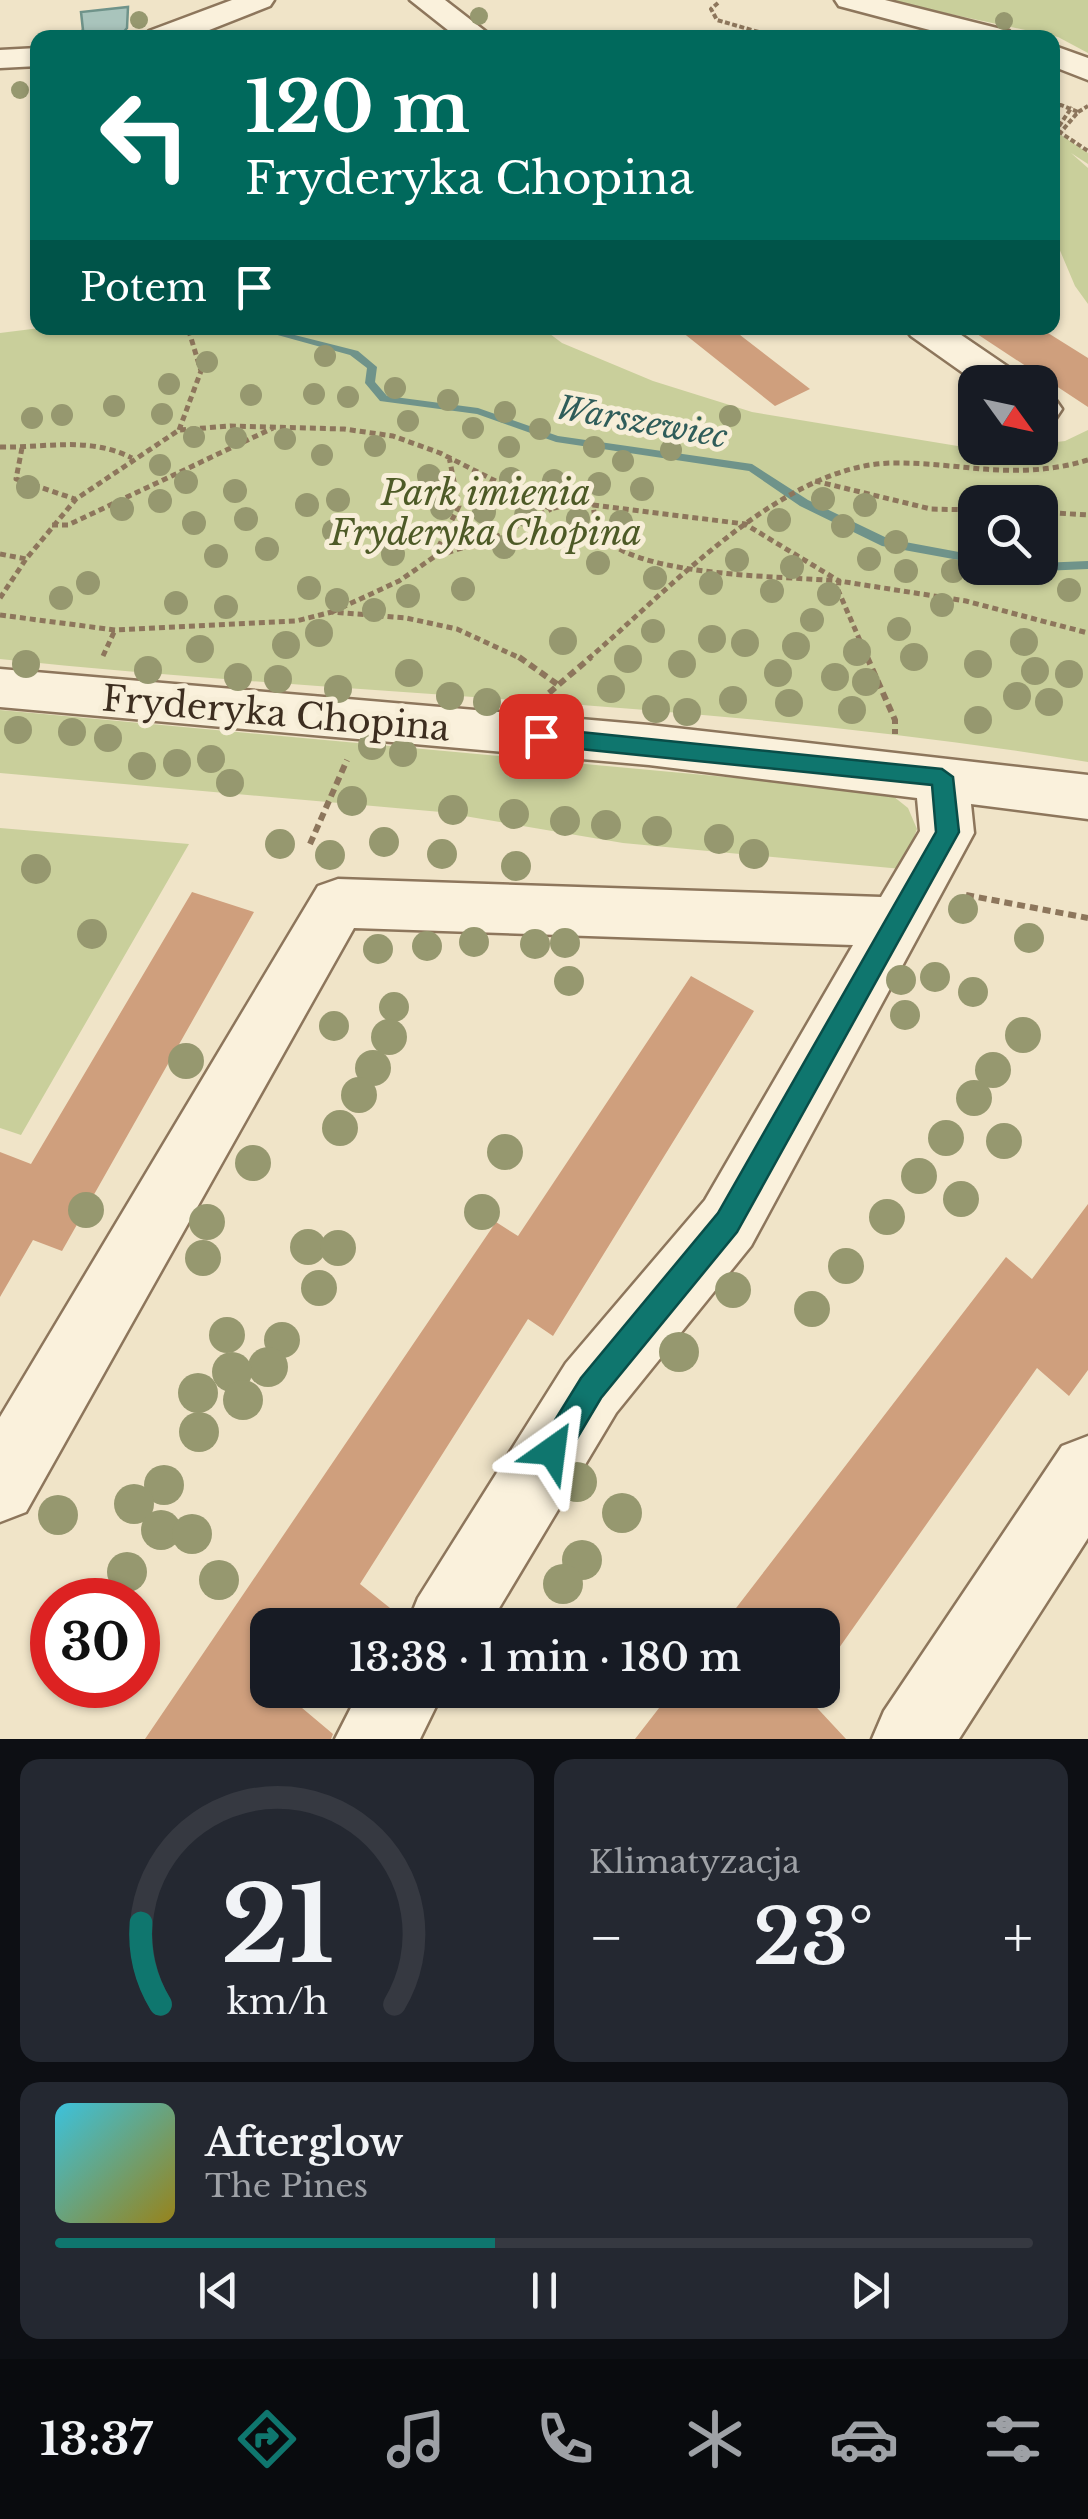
<!DOCTYPE html>
<html lang="pl">
<meta charset="utf-8">
<style>
:root{--surface:#171b24;--page:#242831;--text:#f1f3f6;--muted:#9ea1a6;--line:#363941;--accent:#0f766e}
body{margin:0;font-family:"Libre Baskerville",serif;background:var(--page);color:var(--text);height:100vh;display:flex;flex-direction:column;font-size:38px;white-space:nowrap}
*{box-sizing:border-box;margin:0}
p{font-size:32px;color:var(--muted)}
.icon{flex:none;width:55px;height:55px;fill:none;stroke:currentColor;stroke-width:2;stroke-linecap:round;stroke-linejoin:round}
.map{position:relative;height:1739px;overflow:hidden}
.details{display:flex;flex-direction:column;gap:20px;padding:20px;background:#0d0f14;flex:1}
.details>*{flex:none}
.top-card{position:absolute;left:30px;top:30px;width:1030px;height:305px;border-radius:20px;box-shadow:0 2px 8px #0004;background:#00695c;color:#fff;overflow:hidden}
.needle{width:65px;rotate:123deg}
.fabs{position:absolute;left:958px;top:365px;display:grid;gap:20px}
.fabs a{display:grid;place-items:center;width:100px;height:100px;border-radius:20px;background:var(--surface);box-shadow:0 2px 8px #0004;font-size:50px}
.speed{position:absolute;left:30px;top:1578px;display:flex;gap:20px;font-size:50px;font-weight:700;text-align:center}
.speed>*{display:grid;place-content:center;width:130px;height:130px;border-radius:50%;background:var(--surface);box-shadow:0 2px 8px #0004;line-height:1}
.speed .limit{border:15px solid #d22;background:#fff;color:#111}
.pin{position:absolute;display:grid;place-items:center;width:85px;height:85px;color:#fff;margin:-42px;border-radius:20px;box-shadow:0 5px 15px #0006}
.me{position:absolute;width:110px;margin:-55px;rotate:31deg;stroke-linejoin:round;filter:drop-shadow(0 0 8px #0008)}
.turn{display:flex;align-items:center;gap:35px;height:210px;padding:0 50px;font-size:45px}
.turn .icon{width:130px;height:130px;stroke-width:2.5}
.turn b{display:block;font-size:70px;line-height:85px}
.then{display:flex;align-items:center;height:95px;padding:0 50px;background:#0003;gap:20px;font-size:38px}
.big{font-size:75px;font-weight:600;line-height:1.1}
.details .tile{flex:1;display:flex;flex-direction:column;justify-content:center;gap:15px;min-width:0;padding:0 35px;border-radius:20px;background:var(--page)}
.details .dial{align-items:center;gap:0}
.dial svg{height:260px;overflow:visible;fill:none;stroke:var(--line);stroke-width:7;stroke-linecap:round;text-anchor:middle}
.dial text{fill:var(--text);stroke:none}
.song{display:flex;align-items:center;gap:30px}
.cover{width:120px;height:120px;border-radius:15px;background:linear-gradient(135deg,hsl(190 70% 55%),hsl(50 70% 35%))}
.played{height:10px;border-radius:5px;background:linear-gradient(90deg,var(--accent) 45%,var(--line) 45%)}
.keys{display:flex;justify-content:space-around;direction:ltr}
.heat{display:flex;justify-content:space-between;align-items:center;font-size:55px;direction:ltr}
.details .tiles{flex:1;display:grid;gap:20px;grid-template-columns:1fr 1fr}
.tile:last-child{grid-column:span 2}
.trip{position:absolute;left:250px;top:1608px;width:590px;height:100px;border-radius:20px;background:var(--surface);box-shadow:0 2px 8px #0004;font-weight:600;line-height:100px;text-align:center}
.dock{display:flex;height:160px;justify-content:space-around;align-items:center;background:#090b0e;color:var(--muted)}
.dock .icon{width:70px;height:70px}
.dock .selected{color:var(--accent)}
.dock b{font-size:45px;color:var(--text)}
.map>svg:first-child{display:block}
.green{fill:#c9cf9b;fill-rule:evenodd}
.water{fill:#a9c4bc;stroke:#6f938a;stroke-width:2.5}
.lines{fill:none;stroke-linecap:round;stroke-linejoin:round}
.stream{fill:#6f938a;fill-rule:evenodd}
.building{fill:#cf9f7d}
.minor-casing{stroke:#8d765c;stroke-width:5}
.path-far2{stroke:#8d765c;stroke-width:4;stroke-dasharray:5 2.5;stroke-linecap:butt}
.path-far1{stroke:#8d765c;stroke-width:5;stroke-dasharray:6 4;stroke-linecap:butt}
.path{stroke:#8d765c;stroke-width:6;stroke-dasharray:8 5;stroke-linecap:butt}
.minor{fill:#faf1dc;fill-rule:evenodd}
.tree{fill:#96986f}
.route{fill:#0f766e;stroke:#0a4d48;stroke-width:2.5}
.labels{text-anchor:middle;dominant-baseline:central;stroke-width:10;stroke-linejoin:round;paint-order:stroke}
.far-water-label{font-size:32px;font-style:italic;fill:#2f5d5a;stroke:#f7eed8}
.park-label{font-size:35px;font-style:italic;fill:#4d5a26;stroke:#f7eed8}
.street-label{font-size:35px;fill:#3d2e20;stroke:#f7eed8}
</style>
<div class="map">
<svg width="1088" height="1739" viewBox="0 0 1088 1739">
<rect width="100%" height="100%" fill="#f0e4c8"/>
<!-- green -->
<path class="green" d="M884 0H1088V53L1058 37Z
M1052 129 1088 153V164L1071 153 1088 168V304L1075 286 1053 234 1057 226 1052 224Z
M40 328H542L562 343 653 381 752 412 988 451 1040 448V444L1065 441 1088 430V762C728 702 362 697 0 659V333ZM975 502H1040V568H975Z
M0 710 888 792 908 808 917 829 902 869 623 843 441 812 0 773Z
M0 828 189 844 21 1135 0 1128Z"/>
<!-- water -->
<path class="water" d="M128 7 127 28 119 37H73L83 30 81 12Z"/>
<g class="lines">
<!-- stream -->
<path class="stream" d="M252 328H267L358 351 377 367 375 382 387 396 478 408 558 436 752 464 808 500 889 539 975 555V563L882 546 800 506 749 471 556 442 477 414 380 401 365 383 367 368 350 355Z
M1088 561V569L1020 572 1014 568H1040V563Z"/>
</g>
<!-- building -->
<path class="building" d="M677 328H731L810 389 775 406Z
M968 328H1040L1088 358V407Z
M192 892 254 912 62 1251 33 1240 0 1297V1152L31 1164Z
M691 976 754 1011 553 1336 528 1319 360 1584 405 1620 404 1625H268V1690H294L289 1697 333 1734 331 1739H145L496 1222 518 1236Z
M1088 1204V1370L1069 1396 1037 1368 822 1672V1625H723L1006 1257 1032 1279Z
M673 1690H810L806 1696 846 1739H635Z"/>
<g class="lines">
<!-- minor casing -->
<g class="minor-casing">
<path id="minor" d="M232 0H274L270 6 189 38H145L149 31Z
M410 0H445L494 38H458Z
M835 0H885L1009 31 1013 38H960L839 6Z
M1052 45 1088 58V80L1052 66Z
M38 48V66L0 68V50Z
M905 328H951L1017 373 1023 382H976L911 336Z
M1040 395 1055 399 1062 409 1056 418 1040 422Z
M0 669 649 725 1088 775V819L971 804 974 833 751 1246 616 1413 489 1625H407L418 1598 566 1363 705 1200 853 945 354 928 26 1512 0 1522V1417L318 886 338 879 881 897 920 831 917 798 649 765 0 707Z
M1088 1436V1538L959 1739H872L884 1711 1062 1446Z
M360 1690H444L420 1739H335Z"/>
</g>
<!-- path-far2 -->
<path class="path-far2" d="M718 3 711 9 717 20 762 33
M1052 108 1061 105 1078 112 1061 132
M1078 112 1088 106
M1059 126 1072 107
M1052 127 1088 151"/>
<!-- path-far1 -->
<path class="path-far1" d="M179 430 201 371 188 328
M0 447C47 448 88 436 132 458
M22 448 16 479 75 499
M815 481 931 509 975 510
M593 505 745 524 839 581C782 576 648 577 606 540 595 532 595 517 593 505Z
M1040 512 1088 515
M52 525H68L273 428
M0 554 26 559
M434 556 459 506 449 457
M0 598 26 559 76 499 179 430 230 426 344 429 393 436 440 453 551 509 568 504 593 505
M332 612 399 581 434 557 496 537 551 509
M0 615 115 630 296 621 332 612 406 618 457 629 522 659
M103 656 115 630
M588 659C669 590 781 466 891 463 963 462 1014 482 1088 460
M868 659 838 590 839 581 966 601 1088 633"/>
<!-- path -->
<path class="path" d="M519 657 557 684
M867 657 895 720V734
M549 693 591 657
M310 844 347 760
M966 895 1088 918"/>
<!-- minor -->
<use href="#minor" class="minor"/>
</g>
<!-- trees -->
<g class="tree">
<circle cx="479" cy="16" r="9"/>
<circle cx="139" cy="20" r="9"/>
<circle cx="1004" cy="21" r="9"/>
<circle cx="20" cy="90" r="9"/>
<circle cx="325" cy="356" r="11"/>
<circle cx="207" cy="362" r="11"/>
<circle cx="169" cy="384" r="11"/>
<circle cx="395" cy="388" r="11"/>
<circle cx="314" cy="394" r="11"/>
<circle cx="251" cy="395" r="11"/>
<circle cx="348" cy="397" r="11"/>
<circle cx="448" cy="400" r="11"/>
<circle cx="114" cy="406" r="11"/>
<circle cx="505" cy="412" r="11"/>
<circle cx="162" cy="414" r="11"/>
<circle cx="62" cy="415" r="11"/>
<circle cx="730" cy="416" r="11"/>
<circle cx="32" cy="418" r="11"/>
<circle cx="408" cy="421" r="11"/>
<circle cx="473" cy="428" r="11"/>
<circle cx="540" cy="429" r="11"/>
<circle cx="194" cy="437" r="11"/>
<circle cx="236" cy="438" r="11"/>
<circle cx="285" cy="439" r="11"/>
<circle cx="375" cy="446" r="11"/>
<circle cx="509" cy="447" r="11"/>
<circle cx="594" cy="447" r="11"/>
<circle cx="671" cy="450" r="11"/>
<circle cx="322" cy="455" r="11"/>
<circle cx="623" cy="461" r="11"/>
<circle cx="160" cy="465" r="11"/>
<circle cx="429" cy="476" r="12"/>
<circle cx="511" cy="479" r="12"/>
<circle cx="554" cy="481" r="12"/>
<circle cx="186" cy="482" r="12"/>
<circle cx="599" cy="484" r="12"/>
<circle cx="28" cy="487" r="12"/>
<circle cx="642" cy="489" r="12"/>
<circle cx="235" cy="491" r="12"/>
<circle cx="823" cy="499" r="12"/>
<circle cx="338" cy="500" r="12"/>
<circle cx="160" cy="501" r="12"/>
<circle cx="307" cy="505" r="12"/>
<circle cx="865" cy="505" r="12"/>
<circle cx="442" cy="508" r="12"/>
<circle cx="122" cy="509" r="12"/>
<circle cx="484" cy="512" r="12"/>
<circle cx="526" cy="515" r="12"/>
<circle cx="246" cy="519" r="12"/>
<circle cx="578" cy="519" r="12"/>
<circle cx="779" cy="520" r="12"/>
<circle cx="621" cy="522" r="12"/>
<circle cx="194" cy="523" r="12"/>
<circle cx="843" cy="526" r="12"/>
<circle cx="334" cy="531" r="12"/>
<circle cx="461" cy="534" r="12"/>
<circle cx="896" cy="542" r="12"/>
<circle cx="504" cy="547" r="12"/>
<circle cx="267" cy="549" r="12"/>
<circle cx="393" cy="554" r="12"/>
<circle cx="216" cy="556" r="12"/>
<circle cx="869" cy="559" r="12"/>
<circle cx="737" cy="560" r="12"/>
<circle cx="598" cy="563" r="12"/>
<circle cx="792" cy="567" r="12"/>
<circle cx="906" cy="571" r="12"/>
<circle cx="953" cy="571" r="12"/>
<circle cx="655" cy="578" r="12"/>
<circle cx="88" cy="583" r="12"/>
<circle cx="711" cy="583" r="12"/>
<circle cx="309" cy="588" r="12"/>
<circle cx="463" cy="589" r="12"/>
<circle cx="1069" cy="590" r="12"/>
<circle cx="772" cy="591" r="12"/>
<circle cx="829" cy="594" r="12"/>
<circle cx="408" cy="596" r="12"/>
<circle cx="61" cy="598" r="12"/>
<circle cx="337" cy="600" r="12"/>
<circle cx="176" cy="603" r="12"/>
<circle cx="942" cy="605" r="12"/>
<circle cx="226" cy="607" r="12"/>
<circle cx="374" cy="610" r="12"/>
<circle cx="812" cy="620" r="12"/>
<circle cx="899" cy="629" r="12"/>
<circle cx="653" cy="631" r="12"/>
<circle cx="319" cy="633" r="14"/>
<circle cx="712" cy="639" r="14"/>
<circle cx="563" cy="641" r="14"/>
<circle cx="1024" cy="642" r="14"/>
<circle cx="745" cy="643" r="14"/>
<circle cx="286" cy="645" r="14"/>
<circle cx="796" cy="646" r="14"/>
<circle cx="200" cy="649" r="14"/>
<circle cx="857" cy="652" r="14"/>
<circle cx="914" cy="657" r="14"/>
<circle cx="628" cy="659" r="14"/>
<circle cx="26" cy="664" r="14"/>
<circle cx="682" cy="664" r="14"/>
<circle cx="978" cy="664" r="14"/>
<circle cx="148" cy="670" r="14"/>
<circle cx="1035" cy="671" r="14"/>
<circle cx="409" cy="673" r="14"/>
<circle cx="778" cy="673" r="14"/>
<circle cx="1069" cy="674" r="14"/>
<circle cx="238" cy="677" r="14"/>
<circle cx="835" cy="677" r="14"/>
<circle cx="278" cy="679" r="14"/>
<circle cx="866" cy="682" r="14"/>
<circle cx="338" cy="689" r="14"/>
<circle cx="611" cy="689" r="14"/>
<circle cx="450" cy="696" r="14"/>
<circle cx="1017" cy="696" r="14"/>
<circle cx="733" cy="700" r="14"/>
<circle cx="487" cy="702" r="14"/>
<circle cx="1049" cy="702" r="14"/>
<circle cx="789" cy="703" r="14"/>
<circle cx="563" cy="708" r="14"/>
<circle cx="656" cy="709" r="14"/>
<circle cx="852" cy="710" r="14"/>
<circle cx="687" cy="712" r="14"/>
<circle cx="978" cy="720" r="14"/>
<circle cx="18" cy="730" r="14"/>
<circle cx="72" cy="732" r="14"/>
<circle cx="108" cy="738" r="14"/>
<circle cx="372" cy="746" r="14"/>
<circle cx="403" cy="753" r="14"/>
<circle cx="211" cy="759" r="14"/>
<circle cx="177" cy="763" r="14"/>
<circle cx="142" cy="766" r="14"/>
<circle cx="230" cy="783" r="14"/>
<circle cx="352" cy="801" r="15"/>
<circle cx="453" cy="810" r="15"/>
<circle cx="514" cy="814" r="15"/>
<circle cx="565" cy="821" r="15"/>
<circle cx="606" cy="825" r="15"/>
<circle cx="657" cy="831" r="15"/>
<circle cx="719" cy="839" r="15"/>
<circle cx="384" cy="842" r="15"/>
<circle cx="280" cy="844" r="15"/>
<circle cx="442" cy="854" r="15"/>
<circle cx="754" cy="854" r="15"/>
<circle cx="330" cy="855" r="15"/>
<circle cx="516" cy="866" r="15"/>
<circle cx="36" cy="869" r="15"/>
<circle cx="963" cy="909" r="15"/>
<circle cx="92" cy="934" r="15"/>
<circle cx="1029" cy="938" r="15"/>
<circle cx="474" cy="942" r="15"/>
<circle cx="565" cy="943" r="15"/>
<circle cx="535" cy="944" r="15"/>
<circle cx="427" cy="946" r="15"/>
<circle cx="378" cy="949" r="15"/>
<circle cx="935" cy="977" r="15"/>
<circle cx="901" cy="980" r="15"/>
<circle cx="569" cy="981" r="15"/>
<circle cx="973" cy="992" r="15"/>
<circle cx="394" cy="1007" r="15"/>
<circle cx="905" cy="1015" r="15"/>
<circle cx="334" cy="1026" r="15"/>
<circle cx="1023" cy="1035" r="18"/>
<circle cx="389" cy="1037" r="18"/>
<circle cx="186" cy="1061" r="18"/>
<circle cx="373" cy="1068" r="18"/>
<circle cx="993" cy="1070" r="18"/>
<circle cx="359" cy="1095" r="18"/>
<circle cx="974" cy="1098" r="18"/>
<circle cx="340" cy="1128" r="18"/>
<circle cx="946" cy="1138" r="18"/>
<circle cx="1004" cy="1141" r="18"/>
<circle cx="505" cy="1152" r="18"/>
<circle cx="253" cy="1163" r="18"/>
<circle cx="919" cy="1176" r="18"/>
<circle cx="961" cy="1199" r="18"/>
<circle cx="86" cy="1210" r="18"/>
<circle cx="482" cy="1212" r="18"/>
<circle cx="887" cy="1217" r="18"/>
<circle cx="207" cy="1222" r="18"/>
<circle cx="308" cy="1247" r="18"/>
<circle cx="338" cy="1248" r="18"/>
<circle cx="203" cy="1258" r="18"/>
<circle cx="846" cy="1266" r="18"/>
<circle cx="319" cy="1288" r="18"/>
<circle cx="733" cy="1290" r="18"/>
<circle cx="812" cy="1309" r="18"/>
<circle cx="227" cy="1335" r="18"/>
<circle cx="282" cy="1340" r="18"/>
<circle cx="679" cy="1352" r="20"/>
<circle cx="268" cy="1367" r="20"/>
<circle cx="232" cy="1372" r="20"/>
<circle cx="198" cy="1393" r="20"/>
<circle cx="243" cy="1400" r="20"/>
<circle cx="199" cy="1432" r="20"/>
<circle cx="577" cy="1482" r="20"/>
<circle cx="164" cy="1485" r="20"/>
<circle cx="134" cy="1504" r="20"/>
<circle cx="622" cy="1513" r="20"/>
<circle cx="58" cy="1515" r="20"/>
<circle cx="161" cy="1530" r="20"/>
<circle cx="192" cy="1534" r="20"/>
<circle cx="582" cy="1560" r="20"/>
<circle cx="127" cy="1572" r="20"/>
<circle cx="219" cy="1580" r="20"/>
<circle cx="563" cy="1584" r="20"/>
</g>
<!-- route -->
<path class="route" d="M541 728 942 769 953 777 959 832 737 1232 601 1398 563 1462 552 1466 542 1462 537 1451 542 1441 581 1378 718 1213 936 832 932 785 541 745 530 736Z"/>
<g class="labels">
<!-- far-water labels -->
<g class="far-water-label">
<text transform="translate(642 422) rotate(10)">Warszewiec</text>
</g>
<!-- park labels -->
<g class="park-label">
<text x="486" y="492">Park imienia<tspan x="486" dy="40">Fryderyka Chopina</tspan></text>
</g>
<!-- street labels -->
<g class="street-label">
<text transform="translate(276 713) rotate(5)">Fryderyka Chopina</text>
</g>
</g>
</svg>
<div class="fabs">
<a><svg class="needle" viewBox="-14 -14 28 28"><path d="M0-13l5 13h-10z" fill="#e53935"/><path d="M0 13l5-13h-10z" fill="#9ea1a6"/></svg></a>
<a><svg class="icon" aria-label="search" viewBox="0 0 24 24"><circle cx="10" cy="10" r="6"/><path d="M15 15l6 6"/></svg></a>
</div>
<div class="speed"><div class="limit">30</div></div>
<div class="pin" style="left:541px;top:736px;background:#d93025"><svg class="icon" aria-label="arrive" viewBox="0 0 24 24"><path d="M6 21V4h12l-3 4 3 4H6"/></svg></div>
<svg class="me" style="left:552px;top:1451px" viewBox="-20 -20 40 40"><path d="M0-17L14 15 0 8-14 15z" fill="#0f766e" stroke="#fff" stroke-width="4"/></svg>
<div class="trip">13:38 · 1 min · 180 m</div>
<div class="top-card">
<div class="turn"><svg class="icon" aria-label="left" viewBox="0 0 24 24"><path d="M17 20v-9H6M10 6l-5 5 5 5"/></svg><div><b>120 m</b>Fryderyka Chopina</div></div>
<div class="then">Potem<svg class="icon" aria-label="arrive" viewBox="0 0 24 24"><path d="M6 21V4h12l-3 4 3 4H6"/></svg></div>
</div>
</div>
<section class="details">
<div class="tiles">
<div class="tile dial"><svg viewBox="0 0 100 80">
<path d="M14 69A42 42 0 1 1 86 69"/>
<path d="M14 69A42 42 0 0 1 8 44" stroke="#0f766e"/>
<text x="50" y="56" font-size="32" font-weight="700">21</text>
<text x="50" y="72" font-size="11">km/h</text>
</svg></div>
<div class="tile"><p>Klimatyzacja</p>
<div class="heat"><a>−</a><b class="big">23°</b><a>+</a></div>
</div>
<div class="tile">
<div class="song"><i class="cover"></i><div><b>Afterglow</b><p>The Pines</p></div></div>
<div class="played"></div>
<div class="keys"><svg class="icon" aria-label="previous" viewBox="0 0 24 24"><path d="M18 5L8 12l10 7zM5 5v14"/></svg><svg class="icon" aria-label="pause" viewBox="0 0 24 24"><path d="M8 5v14M16 5v14"/></svg><svg class="icon" aria-label="next" viewBox="0 0 24 24"><path d="M6 5l10 7-10 7zM19 5v14"/></svg></div>
</div>
</div>
</section>
<nav class="dock">
<b>13:37</b>
<svg class="icon selected" aria-label="directions" viewBox="0 0 24 24"><path d="M12 3l9 9-9 9-9-9zM9 14v-3h6M13 9l2 2-2 2"/></svg>
<svg class="icon" aria-label="music" viewBox="0 0 24 24"><path d="M9 18V5l10-2v13"/><circle cx="6" cy="18" r="3"/><circle cx="16" cy="16" r="3"/></svg>
<svg class="icon" aria-label="phone" viewBox="0 0 24 24"><path d="M5 4h4l2 5-3 2q2 4 5 5l2-3 5 2v4C11 20 4 13 5 4z"/></svg>
<svg class="icon" aria-label="climate" viewBox="0 0 24 24"><path d="M12 3v18M4 7l16 10M4 17L20 7"/></svg>
<svg class="icon" aria-label="car" viewBox="0 0 24 24"><path d="M5 17H2v-5l4-1 3-4h7l3 4 3 1v5h-3M9 17h6M6 11h13"/><circle cx="7" cy="17" r="2"/><circle cx="17" cy="17" r="2"/></svg>
<svg class="icon" aria-label="filters" viewBox="0 0 24 24"><path d="M4 7h16M4 17h16"/><circle cx="9" cy="7" r="2"/><circle cx="15" cy="17" r="2"/></svg>
</nav>
